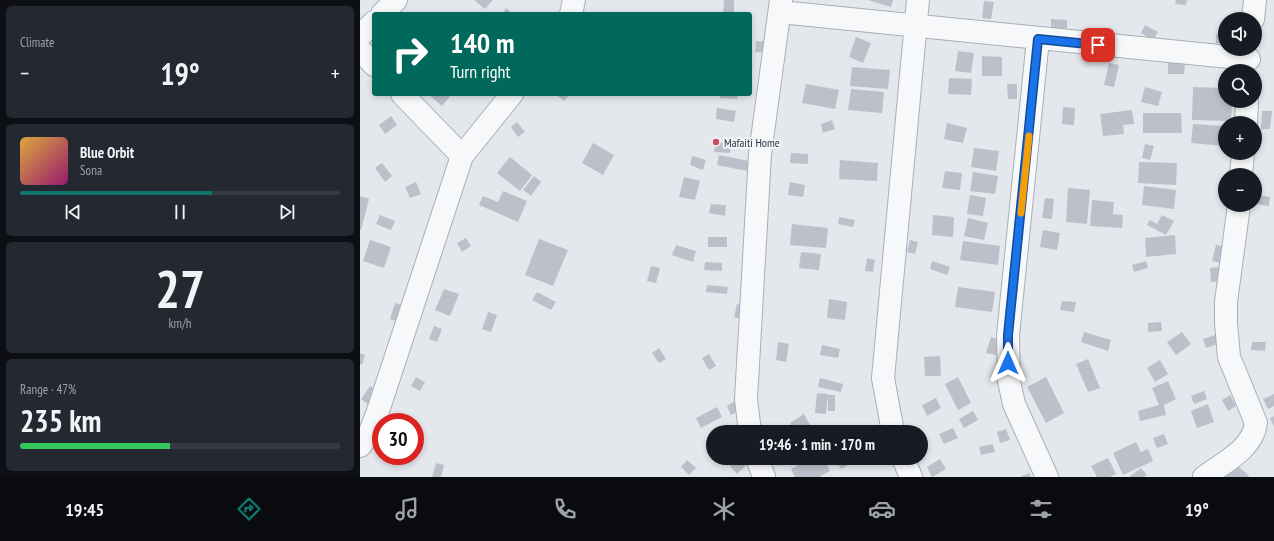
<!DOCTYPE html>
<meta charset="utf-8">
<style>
:root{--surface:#171b24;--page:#242831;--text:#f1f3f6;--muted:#9ea1a6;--line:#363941;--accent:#0f766e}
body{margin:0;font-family:"PT Sans Narrow",sans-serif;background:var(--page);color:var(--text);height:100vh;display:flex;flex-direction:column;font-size:15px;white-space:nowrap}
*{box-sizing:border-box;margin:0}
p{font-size:13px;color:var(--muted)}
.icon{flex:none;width:22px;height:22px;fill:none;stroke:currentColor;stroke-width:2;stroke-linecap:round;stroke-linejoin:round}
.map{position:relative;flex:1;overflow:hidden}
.drawer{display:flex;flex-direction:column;gap:6px;padding:6px;background:#0d0f14;width:360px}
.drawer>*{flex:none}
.top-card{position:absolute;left:12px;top:12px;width:380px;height:84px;border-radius:4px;box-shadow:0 2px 6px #0003;background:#00695c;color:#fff;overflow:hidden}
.controls{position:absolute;left:858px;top:12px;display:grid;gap:8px}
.controls a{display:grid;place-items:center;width:44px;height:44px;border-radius:50%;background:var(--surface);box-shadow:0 2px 6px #0003;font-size:20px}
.speed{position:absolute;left:12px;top:413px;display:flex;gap:8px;font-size:20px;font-weight:700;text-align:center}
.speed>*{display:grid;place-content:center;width:52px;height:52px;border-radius:50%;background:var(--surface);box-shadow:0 2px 6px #0003;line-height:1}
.speed .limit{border:6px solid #d22;background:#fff;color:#111}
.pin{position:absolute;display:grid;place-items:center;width:34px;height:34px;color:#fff;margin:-17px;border-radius:8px;box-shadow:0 2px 6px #0006}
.me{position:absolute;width:44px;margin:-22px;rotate:0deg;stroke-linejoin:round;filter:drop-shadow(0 0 3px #0008)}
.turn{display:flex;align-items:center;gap:14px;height:84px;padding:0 12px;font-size:18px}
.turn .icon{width:52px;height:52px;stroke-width:2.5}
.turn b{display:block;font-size:28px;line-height:34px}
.big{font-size:30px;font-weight:800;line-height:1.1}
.drawer .tile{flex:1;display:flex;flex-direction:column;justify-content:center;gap:6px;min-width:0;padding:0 14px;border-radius:6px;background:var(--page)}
.drawer .dial{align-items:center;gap:0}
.dial b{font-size:52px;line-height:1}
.song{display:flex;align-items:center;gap:12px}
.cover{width:48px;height:48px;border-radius:6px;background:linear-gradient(135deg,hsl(40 70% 55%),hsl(320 70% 35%))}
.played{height:4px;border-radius:2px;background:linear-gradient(90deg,var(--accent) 60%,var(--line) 60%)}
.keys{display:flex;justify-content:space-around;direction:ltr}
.heat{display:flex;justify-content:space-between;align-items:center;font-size:22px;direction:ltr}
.charge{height:6px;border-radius:3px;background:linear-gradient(90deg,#34c759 47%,var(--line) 0)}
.trip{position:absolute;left:346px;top:425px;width:222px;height:40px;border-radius:20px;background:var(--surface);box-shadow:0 2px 6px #0003;font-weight:800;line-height:40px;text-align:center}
.tabs{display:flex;height:64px;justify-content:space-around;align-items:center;background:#090b0e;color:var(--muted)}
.tabs .icon{width:28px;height:28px}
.tabs .on{color:var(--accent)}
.tabs b{font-size:18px;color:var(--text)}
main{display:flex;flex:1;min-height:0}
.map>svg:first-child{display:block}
.building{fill:#bbc0ca}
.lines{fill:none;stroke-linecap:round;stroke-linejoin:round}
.minor-casing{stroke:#a9aeb7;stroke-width:24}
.minor{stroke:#f7f8fa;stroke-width:22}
.route-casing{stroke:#114b97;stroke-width:10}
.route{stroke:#1a73e8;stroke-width:7}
.slow{stroke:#f59e0b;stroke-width:7}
.poi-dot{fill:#d1495b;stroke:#f4f6f9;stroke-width:1.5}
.labels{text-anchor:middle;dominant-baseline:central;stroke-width:4;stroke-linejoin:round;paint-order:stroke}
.poi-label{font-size:12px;fill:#2b3445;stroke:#f4f6f9;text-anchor:start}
</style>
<main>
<section class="drawer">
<div class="tile"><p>Climate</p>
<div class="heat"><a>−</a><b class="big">19°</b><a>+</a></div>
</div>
<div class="tile">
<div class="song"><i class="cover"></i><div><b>Blue Orbit</b><p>Sona</p></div></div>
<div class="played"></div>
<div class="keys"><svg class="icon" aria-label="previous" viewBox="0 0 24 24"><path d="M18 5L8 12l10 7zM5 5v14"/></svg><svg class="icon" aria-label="pause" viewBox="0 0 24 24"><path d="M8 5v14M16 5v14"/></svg><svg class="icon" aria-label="next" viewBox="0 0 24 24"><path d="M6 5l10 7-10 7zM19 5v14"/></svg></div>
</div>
<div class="tile dial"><b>27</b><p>km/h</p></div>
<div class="tile"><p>Range · 47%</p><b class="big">235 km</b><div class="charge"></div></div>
</section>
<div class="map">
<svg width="914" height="477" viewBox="0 0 914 477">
<rect width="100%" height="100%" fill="#e4e7ec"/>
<!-- building -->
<path class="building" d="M114 0H133L125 9Z
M364 0H374V14H363Z
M508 0H533L531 7Z
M816 0H827L826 5 815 4Z
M624 1 634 2 631 19 622 18Z
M146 8 153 14H142Z
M691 19 707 20V28H691Z
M785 25 798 32 793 40 781 33Z
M856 34H865V43H856Z
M496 37 511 43 503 63 489 57Z
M396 41 410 42 409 53 395 52Z
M598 51 614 53 611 73 595 71Z
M622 56 642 57V76H622Z
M749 63 759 65 754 87 744 85Z
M808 63H825L824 74H808Z
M492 67 530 70 528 89 490 86Z
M589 78 612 79 611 95 588 94Z
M446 84 479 90 475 109 442 103Z
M647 84H657V99H648Z
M785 87 802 92 798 106 781 102Z
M833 87 865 88V101L872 103 871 121 832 120Z
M491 89 524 92 522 113 488 110Z
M68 94H92L82 106Z
M195 94H208L209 95 204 101Z
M360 94H378L377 99 360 98Z
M703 107 715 108 714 125 702 124Z
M357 108 376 111 374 122 356 119Z
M772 110 774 124 763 125 764 134 743 136 740 114Z
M902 111H912L910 129H901Z
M783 113H821L822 133H783Z
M31 116 37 125 25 134 19 125Z
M472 120 475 129 463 133 461 124Z
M157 122 165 132 158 137 151 127Z
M587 123 607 128 603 143 584 139Z
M833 124 865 126V146L831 143Z
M356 142 371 143 370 153 354 152Z
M233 143 254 155 243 175 222 163Z
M785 144 794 146 790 160 782 158Z
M614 148 639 151 636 171 611 167Z
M431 153 448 154V164L430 163Z
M359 155 389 161 387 171 357 165Z
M332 156 346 160 343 170 330 165Z
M150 157 172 175 160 191 137 173Z
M480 160 518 163 517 181 479 179Z
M779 162 817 163 816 185 778 183Z
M22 163 32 176 25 182 15 168Z
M585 171 602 173 600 190 582 188Z
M613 172 638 176 635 194 610 191Z
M174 176 181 182 171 196 163 190Z
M324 177 340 181 335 200 319 197Z
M56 182 61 194 50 198 45 187Z
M430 182 445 185 443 197 428 195Z
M784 186 816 190 814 209 782 205Z
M708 188 730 190 727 224 706 222Z
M143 191 167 201 158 222 119 205 123 196 138 202Z
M610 195 626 198 623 216 607 214Z
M897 195 910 197 909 206 895 204Z
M0 196 9 199 1 230H0Z
M685 198 694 199 692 219 682 218Z
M732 200 754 202 753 214 763 215 762 228 730 226Z
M351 204 366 205 365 216 349 213Z
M20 215 35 221 31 230 16 224Z
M573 215 594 217 593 237 572 235Z
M802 215 814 221 806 235 787 225 790 220 797 224Z
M479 217 495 220 493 227 478 224Z
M608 218 628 223 624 240 604 236Z
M432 224 468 228 466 248 430 245Z
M683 230 700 233 697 250 680 247Z
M815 235 816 254 786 257 785 238Z
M348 237H367V247H348Z
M106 238 111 246 102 252 97 243Z
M179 239 208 250 193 286 165 275Z
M10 240 31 247 24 268 3 261Z
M550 240 558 242 555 254 547 252Z
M603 241 640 246 638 265 600 260Z
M316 245 336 251 333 262 312 255Z
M856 245 865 247 861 263 852 261Z
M441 252 461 254 459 270 439 268Z
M507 258 515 260 513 272 505 271Z
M572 261 590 267 587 275 570 269Z
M786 261 788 268 774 272 772 265Z
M345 262 362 263V271L344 270Z
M291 266 300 268 296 283 287 281Z
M860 267 861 281 851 282 850 268Z
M347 285 368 287 367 294 346 292Z
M598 287 635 292 632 312 595 307Z
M84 289 99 294 90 316 75 310Z
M177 292 196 302 191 310 172 300Z
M469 299 487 302 485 320 467 318Z
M702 301 716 302 714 312 700 310Z
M35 303 43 305 38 322 30 319Z
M377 304 387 306 384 320 374 317Z
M128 312 137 315 131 332 122 329Z
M801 322 802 331 788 332V323Z
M74 326 82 329 77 342 69 339Z
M724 332 751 340 748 351 721 342Z
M822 332 831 344 816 355 807 342Z
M855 335 858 344 846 348 843 339Z
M631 337 640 340 636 355 626 353Z
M418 342 429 344 426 362 416 360Z
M892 342H906L905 351 891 350Z
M462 345 480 349 478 358 460 355Z
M299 348 306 359 299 363 292 353Z
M0 353 5 355 2 365 0 364Z
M349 354 356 366 349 370 342 358Z
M580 356 581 376H565L564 357Z
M728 359 740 388 728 392 716 364Z
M800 360 808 374 795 382 787 368Z
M56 377 65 382 60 391 51 386Z
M598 377 611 403 598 410 585 384Z
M686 377 704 413 686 423 667 387Z
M460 378 483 384 481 392 458 387Z
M808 381 816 399 804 405 806 415 780 421 778 411 799 405 792 388Z
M10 386 19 392 9 405 1 399Z
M844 391 847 399 834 404 831 396Z
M457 393 468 394 466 414 455 413Z
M914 394V406L908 409 903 399Z
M468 395H475V411H468Z
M870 395 876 406 868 411 862 400Z
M576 398 581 408 567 416 562 405Z
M377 400 381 409 371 415 367 406Z
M848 404 854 422 837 428 831 411Z
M357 407 362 417 341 428 336 418Z
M613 411 618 420 604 428 599 419Z
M444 414 451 427 443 432H435L430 423Z
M914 416V427L910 418Z
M415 425 419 432H409L407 429Z
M593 428 598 438 584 444 579 434Z
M646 429 650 440 640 443 637 432Z
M804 434 808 444 797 448 793 438Z
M776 442 781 452 788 449 793 461 763 475 753 453Z
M633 444 635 452 621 455 619 447Z
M378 458 386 465 377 474 370 466Z
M418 458H429L431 461 423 466Z
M452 458H464L470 471 459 477H435L431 469Z
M475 458H500L481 469Z
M748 458 756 474 750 477H737L731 466Z
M580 459 586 469 572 477 567 467Z
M327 460 336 468 329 475 321 467Z
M76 463 84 465 81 477H72Z
M876 464 889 476 888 477H864Z
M781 468 787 475 784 477H769Z
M669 473 671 477H660Z"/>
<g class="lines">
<!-- minor casing -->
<g class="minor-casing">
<path id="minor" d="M420 12 889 59
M22 14 36 0
M211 14 214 0
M893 19 895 0
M0 36 14 22
M678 39 648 335 649 381 654 404 687 477
M0 50 14 65
M886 123 887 101
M102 156 152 94
M881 175 883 153
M390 432 386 399 400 154 421 0
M533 432 523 378 558 0
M0 446 9 434 17 414 102 156 42 94
M397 458 404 477
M543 458 551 477
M844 477C863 463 893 449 896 423L869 357 866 323V302L879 205"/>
</g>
<!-- minor -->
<use href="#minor" class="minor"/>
</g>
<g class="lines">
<!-- route casing -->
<g class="route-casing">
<path id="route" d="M648 363V335L678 39 738 45"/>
</g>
<!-- route -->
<use href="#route" class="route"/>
<!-- slow -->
<path class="slow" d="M661 213 669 136"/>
</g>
<!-- markers -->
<circle class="poi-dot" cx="356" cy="142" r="4"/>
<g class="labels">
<!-- poi labels -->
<g class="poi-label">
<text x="364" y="142">Mafaiti Home</text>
</g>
</g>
</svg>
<div class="controls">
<a><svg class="icon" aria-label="sound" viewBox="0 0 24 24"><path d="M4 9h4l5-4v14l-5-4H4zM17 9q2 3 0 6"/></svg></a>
<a><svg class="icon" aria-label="search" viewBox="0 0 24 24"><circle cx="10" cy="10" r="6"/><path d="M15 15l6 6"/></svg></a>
<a>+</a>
<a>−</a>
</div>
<div class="speed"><div class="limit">30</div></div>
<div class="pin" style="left:738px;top:45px;background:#d93025"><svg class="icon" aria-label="arrive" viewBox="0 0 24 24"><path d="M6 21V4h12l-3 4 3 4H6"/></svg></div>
<svg class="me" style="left:648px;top:363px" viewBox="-20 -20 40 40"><path d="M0-17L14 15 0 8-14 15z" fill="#1a73e8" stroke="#fff" stroke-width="4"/></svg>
<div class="trip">19:46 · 1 min · 170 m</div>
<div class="top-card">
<div class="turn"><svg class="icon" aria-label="right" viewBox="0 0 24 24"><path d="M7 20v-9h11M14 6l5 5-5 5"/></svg><div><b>140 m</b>Turn right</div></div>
</div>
</div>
</main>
<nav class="tabs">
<b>19:45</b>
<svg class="icon on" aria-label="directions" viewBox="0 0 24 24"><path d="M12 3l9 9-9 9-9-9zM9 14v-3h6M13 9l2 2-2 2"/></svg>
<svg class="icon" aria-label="music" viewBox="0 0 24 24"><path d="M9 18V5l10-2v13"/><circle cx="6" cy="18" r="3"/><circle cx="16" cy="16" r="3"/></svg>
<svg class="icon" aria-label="phone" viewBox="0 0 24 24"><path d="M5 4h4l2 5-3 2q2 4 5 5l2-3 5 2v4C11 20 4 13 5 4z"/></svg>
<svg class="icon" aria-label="climate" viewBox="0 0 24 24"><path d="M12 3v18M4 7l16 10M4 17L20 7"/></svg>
<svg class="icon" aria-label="car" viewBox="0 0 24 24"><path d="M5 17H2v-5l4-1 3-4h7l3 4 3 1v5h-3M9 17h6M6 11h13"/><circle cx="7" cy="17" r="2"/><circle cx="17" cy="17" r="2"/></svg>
<svg class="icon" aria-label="filters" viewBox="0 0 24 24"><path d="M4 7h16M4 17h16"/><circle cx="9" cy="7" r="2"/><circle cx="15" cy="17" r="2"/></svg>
<b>19°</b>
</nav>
